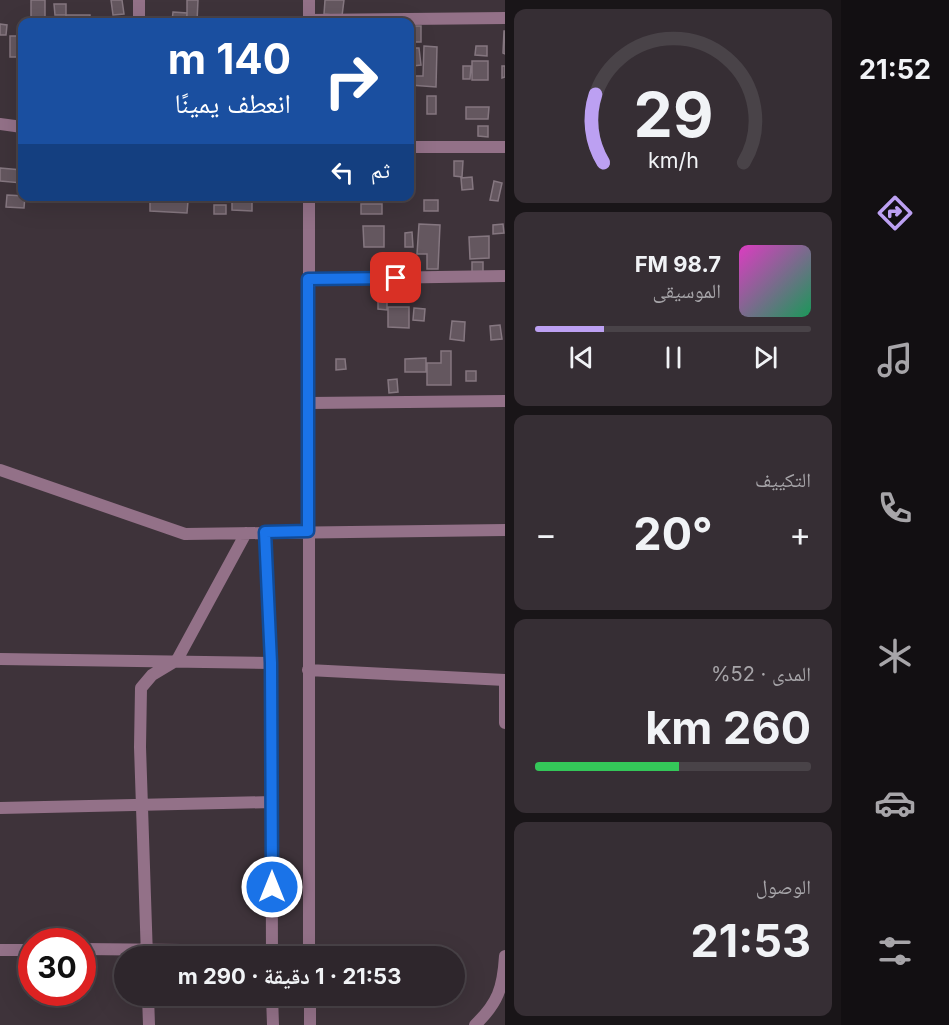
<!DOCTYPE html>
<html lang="ar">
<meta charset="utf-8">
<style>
:root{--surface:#2e262c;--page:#362e34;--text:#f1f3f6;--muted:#a7a5a9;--line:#494348;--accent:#bca0f2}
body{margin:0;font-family:Inter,"Noto Naskh Arabic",sans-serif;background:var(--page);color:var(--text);direction:rtl;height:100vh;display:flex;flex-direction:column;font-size:22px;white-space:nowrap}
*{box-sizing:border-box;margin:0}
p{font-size:20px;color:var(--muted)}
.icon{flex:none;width:33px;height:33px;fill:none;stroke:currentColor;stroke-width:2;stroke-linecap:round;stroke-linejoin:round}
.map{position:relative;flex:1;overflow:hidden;direction:ltr}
.side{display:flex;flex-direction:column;gap:9px;padding:9px;background:#191518;width:336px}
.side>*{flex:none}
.guide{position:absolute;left:18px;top:18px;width:396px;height:183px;border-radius:12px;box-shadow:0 6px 24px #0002,0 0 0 2px var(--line);direction:rtl;background:#1a4fa0;color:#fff;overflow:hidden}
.speed{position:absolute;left:18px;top:928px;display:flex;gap:12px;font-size:30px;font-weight:700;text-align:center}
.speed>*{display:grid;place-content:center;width:78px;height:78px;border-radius:50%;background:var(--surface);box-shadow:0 6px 24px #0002,0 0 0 2px var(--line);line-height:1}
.speed .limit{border:9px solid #d22;background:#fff;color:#111}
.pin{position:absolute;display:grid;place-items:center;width:51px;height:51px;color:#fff;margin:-26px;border-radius:12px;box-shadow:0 3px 9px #0006}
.me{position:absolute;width:66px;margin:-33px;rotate:0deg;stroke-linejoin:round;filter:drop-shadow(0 0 4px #0008)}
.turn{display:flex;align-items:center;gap:21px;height:126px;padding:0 24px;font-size:27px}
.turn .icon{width:78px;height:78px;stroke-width:2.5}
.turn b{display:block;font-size:42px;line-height:51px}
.then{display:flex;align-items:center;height:57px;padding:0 24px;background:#0003;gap:12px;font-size:22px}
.big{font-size:45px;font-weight:700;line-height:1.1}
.side .widget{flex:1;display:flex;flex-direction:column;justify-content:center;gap:9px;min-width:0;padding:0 21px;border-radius:12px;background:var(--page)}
.side .dial{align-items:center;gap:0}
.dial svg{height:156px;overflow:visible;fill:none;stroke:var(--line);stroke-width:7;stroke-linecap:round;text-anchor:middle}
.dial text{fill:var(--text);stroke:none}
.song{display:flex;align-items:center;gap:18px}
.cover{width:72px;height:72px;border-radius:9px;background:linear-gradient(135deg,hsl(310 70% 55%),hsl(150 70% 35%))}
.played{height:6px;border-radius:3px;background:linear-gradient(90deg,var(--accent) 25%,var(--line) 25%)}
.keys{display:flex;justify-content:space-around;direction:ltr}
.heat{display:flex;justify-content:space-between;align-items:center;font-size:33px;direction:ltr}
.charge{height:9px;border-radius:4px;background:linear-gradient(90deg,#34c759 52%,var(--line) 0)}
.trip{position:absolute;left:114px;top:946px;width:351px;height:60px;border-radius:30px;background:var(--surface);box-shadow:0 6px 24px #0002,0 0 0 2px var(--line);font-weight:700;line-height:60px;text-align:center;direction:rtl}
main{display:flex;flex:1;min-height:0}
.menu{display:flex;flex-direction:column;width:108px;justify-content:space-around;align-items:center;background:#120f12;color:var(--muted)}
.menu .icon{width:42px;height:42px}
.menu .on{color:var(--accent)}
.menu b{font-size:27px;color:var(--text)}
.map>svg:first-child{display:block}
.building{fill:#64575f;stroke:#857780;stroke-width:1.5}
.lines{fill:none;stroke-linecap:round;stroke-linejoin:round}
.minor{stroke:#937188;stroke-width:12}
.route-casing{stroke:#114b97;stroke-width:15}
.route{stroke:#1a73e8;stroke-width:10}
</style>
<main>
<nav class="menu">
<b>21:52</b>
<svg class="icon on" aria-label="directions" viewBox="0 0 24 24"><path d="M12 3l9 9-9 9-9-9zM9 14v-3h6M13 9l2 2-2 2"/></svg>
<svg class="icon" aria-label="music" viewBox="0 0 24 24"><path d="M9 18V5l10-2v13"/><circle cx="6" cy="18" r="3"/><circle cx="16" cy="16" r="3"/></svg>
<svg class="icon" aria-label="phone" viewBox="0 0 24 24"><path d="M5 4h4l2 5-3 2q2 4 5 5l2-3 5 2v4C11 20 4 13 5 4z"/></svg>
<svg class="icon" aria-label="climate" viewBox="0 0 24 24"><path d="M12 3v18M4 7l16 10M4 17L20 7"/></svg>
<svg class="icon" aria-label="car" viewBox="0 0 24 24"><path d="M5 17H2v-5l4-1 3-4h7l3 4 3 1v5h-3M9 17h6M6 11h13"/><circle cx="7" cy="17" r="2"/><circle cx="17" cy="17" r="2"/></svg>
<svg class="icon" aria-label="filters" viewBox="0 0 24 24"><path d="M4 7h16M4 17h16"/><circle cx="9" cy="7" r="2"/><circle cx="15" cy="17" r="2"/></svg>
</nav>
<section class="side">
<div class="widget dial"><svg viewBox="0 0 100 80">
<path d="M14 69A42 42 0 1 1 86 69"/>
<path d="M14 69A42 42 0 0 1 10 34" stroke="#bca0f2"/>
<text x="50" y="56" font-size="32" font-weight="700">29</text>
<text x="50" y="72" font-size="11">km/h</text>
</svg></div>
<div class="widget">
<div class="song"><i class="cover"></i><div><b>98.7 FM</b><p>الموسيقى</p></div></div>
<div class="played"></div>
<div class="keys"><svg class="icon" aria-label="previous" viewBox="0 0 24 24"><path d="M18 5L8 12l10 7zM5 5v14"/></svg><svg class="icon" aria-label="pause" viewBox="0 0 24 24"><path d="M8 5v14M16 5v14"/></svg><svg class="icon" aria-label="next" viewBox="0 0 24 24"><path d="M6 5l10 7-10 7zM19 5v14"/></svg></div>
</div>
<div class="widget"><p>التكييف</p>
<div class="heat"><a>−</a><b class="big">20°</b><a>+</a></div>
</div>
<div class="widget"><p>المدى · 52%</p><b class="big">260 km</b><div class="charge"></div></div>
<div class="widget"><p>الوصول</p><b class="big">21:53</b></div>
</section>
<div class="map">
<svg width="505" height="1025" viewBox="0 0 505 1025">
<rect width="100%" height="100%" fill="#3e333a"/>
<!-- building -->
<path class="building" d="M31 0H45V22H31Z
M111 0H122L124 14 113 15Z
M187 0H198L197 22H187Z
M325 0H344L342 16 324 14Z
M54 4H66V15H55Z
M173 12 187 13 186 22 172 21Z
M66 15H90V22H66Z
M0 24 7 25 6 35H0Z
M410 26H421V42H410Z
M504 31H505V54L503 53Z
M10 36H22V57H10Z
M424 46 437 47 436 87 410 85V76H423Z
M476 46H487V56L475 55Z
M411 48H419L421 65 413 66Z
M472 61H488V80H472Z
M463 66H471L470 79H463Z
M502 66H505V77L502 78Z
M427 96H436V114H427Z
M466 107H489L488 119H466Z
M478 126H488V137L478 136Z
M454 161H463L462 177 454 176Z
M0 168 22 170V183L0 181Z
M472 177 473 189 462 190 461 178Z
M494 181 502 183 498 201 490 200Z
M7 195 25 196 24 208 6 207Z
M232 196H252V211L232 210Z
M150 200 188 201 187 213 150 211Z
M424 200H438V211H424Z
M361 204H382V214H361Z
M214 205H226V214H214Z
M419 224 440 225 438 269H427V254H417Z
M503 224 504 233 493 234V225Z
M363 226H384V247H364Z
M412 232 413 247H405V233Z
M489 236V258L470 259 469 237Z
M472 262H483V273H472Z
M378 291H387V310L378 309Z
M388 307H409V328L388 327Z
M414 308 425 309 424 321 413 320Z
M452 321 465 322 464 341 450 339Z
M500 325 502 339 491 340 490 326Z
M441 351H451V385H427V363H441Z
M426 358V372H405V359Z
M336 359H345L346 369 336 370Z
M466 371H476V381H466Z
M397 379 398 392 389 393 388 380Z"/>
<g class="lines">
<!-- minor -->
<path class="minor" d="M139 0V22
M309 20 505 18
M309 22V0
M0 124 22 127
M410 147H505
M309 196V957
M308 279 505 276
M310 403 505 401
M0 470 185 534 505 530
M265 532 271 663 272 957
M0 659 271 663
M308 670 505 680
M505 680V723
M0 808 272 802
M82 949 272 951
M0 950H32
M147 957 140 747 141 688 152 675 177 660 246 533
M148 996 149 1025
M272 996 273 1025
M310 996V1025
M475 1025C498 1003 503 988 505 956"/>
</g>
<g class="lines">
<!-- route casing -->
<g class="route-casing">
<path id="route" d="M272 887 271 663 265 532 308 531V279L396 278"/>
</g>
<!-- route -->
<use href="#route" class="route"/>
</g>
</svg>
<div class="speed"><div class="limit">30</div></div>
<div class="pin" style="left:396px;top:278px;background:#d93025"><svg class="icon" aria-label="arrive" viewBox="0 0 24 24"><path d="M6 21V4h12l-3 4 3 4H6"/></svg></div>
<svg class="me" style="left:272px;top:887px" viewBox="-20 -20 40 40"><circle r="17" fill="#1a73e8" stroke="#fff" stroke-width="3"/><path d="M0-11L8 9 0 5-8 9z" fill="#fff"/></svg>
<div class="trip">21:53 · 1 دقيقة · 290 m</div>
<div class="guide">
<div class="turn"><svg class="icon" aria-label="right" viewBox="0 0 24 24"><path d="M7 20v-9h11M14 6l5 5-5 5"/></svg><div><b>140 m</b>انعطف يمينًا</div></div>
<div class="then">ثم<svg class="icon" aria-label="left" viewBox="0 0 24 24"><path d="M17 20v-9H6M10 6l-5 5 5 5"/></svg></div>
</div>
</div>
</main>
